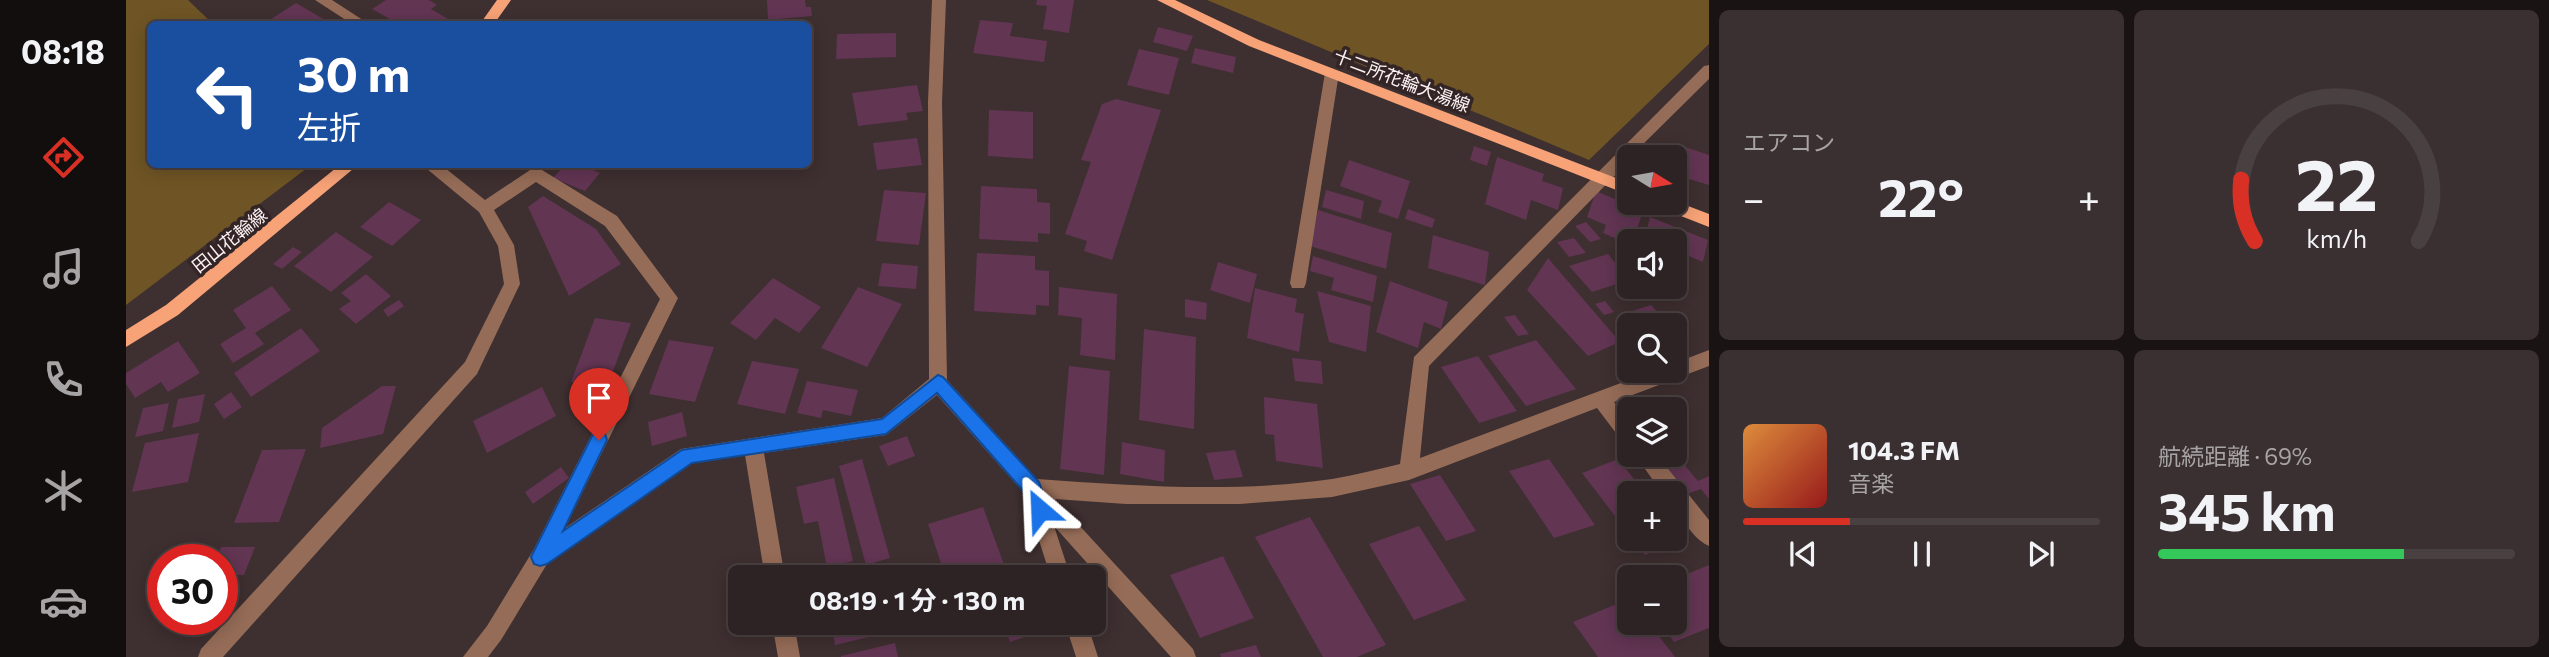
<!DOCTYPE html>
<html lang="ja">
<meta charset="utf-8">
<style>
:root{--surface:#2e2324;--page:#3a2f31;--text:#f1f3f6;--muted:#a7a4a6;--line:#494041;--accent:#d93025}
body{margin:0;font-family:Commissioner,"Noto Sans JP",sans-serif;background:var(--page);color:var(--text);height:100vh;display:flex;flex-direction:column;font-size:26px;white-space:nowrap}
*{box-sizing:border-box;margin:0}
p{font-size:23px;color:var(--muted)}
.icon{flex:none;width:38px;height:38px;fill:none;stroke:currentColor;stroke-width:2;stroke-linecap:round;stroke-linejoin:round}
.map{position:relative;flex:1;overflow:hidden}
.sheet{display:flex;flex-direction:column;gap:10px;padding:10px;background:#191314;width:840px}
.sheet>*{flex:none}
.banner{position:absolute;left:21px;top:21px;width:665px;height:147px;border-radius:10px;box-shadow:0 4px 18px #0003,0 0 0 2px var(--line);background:#1a4fa0;color:#fff;overflow:hidden}
.needle{width:46px;rotate:101deg}
.controls{position:absolute;left:1491px;top:145px;display:grid;gap:14px}
.controls a{display:grid;place-items:center;width:70px;height:70px;border-radius:10px;background:var(--surface);box-shadow:0 4px 18px #0003,0 0 0 2px var(--line);font-size:35px}
.speed{position:absolute;left:21px;top:544px;display:flex;gap:14px;font-size:35px;font-weight:700;text-align:center}
.speed>*{display:grid;place-content:center;width:91px;height:91px;border-radius:50%;background:var(--surface);box-shadow:0 4px 18px #0003,0 0 0 2px var(--line);line-height:1}
.speed .limit{border:10px solid #d22;background:#fff;color:#111}
.pin{position:absolute;display:grid;place-items:center;width:60px;height:60px;color:#fff;margin:-72px -30px;border-radius:50% 50% 50% 0;rotate:-45deg;box-shadow:0 0 7px #0007}
.pin .icon{rotate:45deg}
.me{position:absolute;width:77px;margin:-38px;rotate:334deg;stroke-linejoin:round;filter:drop-shadow(0 0 5px #0008)}
.turn{display:flex;align-items:center;gap:24px;height:147px;padding:0 35px;font-size:32px}
.turn .icon{width:91px;height:91px;stroke-width:2.5}
.turn b{display:block;font-size:49px;line-height:60px}
.big{font-size:52px;font-weight:700;line-height:1.1}
.sheet .card{flex:1;display:flex;flex-direction:column;justify-content:center;gap:10px;min-width:0;padding:0 24px;border-radius:10px;background:var(--page)}
.sheet .dial{align-items:center;gap:0}
.dial svg{height:182px;overflow:visible;fill:none;stroke:var(--line);stroke-width:7;stroke-linecap:round;text-anchor:middle}
.dial text{fill:var(--text);stroke:none}
.song{display:flex;align-items:center;gap:21px}
.cover{width:84px;height:84px;border-radius:10px;background:linear-gradient(135deg,hsl(30 70% 55%),hsl(0 70% 35%))}
.played{height:7px;border-radius:4px;background:linear-gradient(90deg,var(--accent) 30%,var(--line) 30%)}
.keys{display:flex;justify-content:space-around;direction:ltr}
.heat{display:flex;justify-content:space-between;align-items:center;font-size:38px;direction:ltr}
.charge{height:10px;border-radius:5px;background:linear-gradient(90deg,#34c759 69%,var(--line) 0)}
.sheet .tiles{flex:1;display:grid;gap:10px;grid-template-columns:repeat(2,1fr)}
.trip{position:absolute;left:602px;top:565px;width:378px;height:70px;border-radius:10px;background:var(--surface);box-shadow:0 4px 18px #0003,0 0 0 2px var(--line);font-weight:700;line-height:70px;text-align:center}
main{display:flex;flex:1;min-height:0}
.tabs{display:flex;flex-direction:column;width:126px;justify-content:space-around;align-items:center;background:#120e0e;color:var(--muted)}
.tabs .icon{width:49px;height:49px}
.tabs .current{color:var(--accent)}
.tabs b{font-size:32px;color:var(--text)}
.map>svg:first-child{display:block}
.green{fill:#6f5525}
.building{fill:#623553}
.lines{fill:none;stroke-linecap:round;stroke-linejoin:round}
.minor{fill:#956c57;fill-rule:evenodd}
.major{fill:#f7a277;fill-rule:evenodd}
.route{fill:#1a73e8;stroke:#114b97;stroke-width:2}
.labels{text-anchor:middle;dominant-baseline:central;stroke-width:7;stroke-linejoin:round;paint-order:stroke}
.street-label{font-size:18px;fill:#fdf2f3;stroke:#332526}
</style>
<main>
<nav class="tabs">
<b>08:18</b>
<svg class="icon current" aria-label="directions" viewBox="0 0 24 24"><path d="M12 3l9 9-9 9-9-9zM9 14v-3h6M13 9l2 2-2 2"/></svg>
<svg class="icon" aria-label="music" viewBox="0 0 24 24"><path d="M9 18V5l10-2v13"/><circle cx="6" cy="18" r="3"/><circle cx="16" cy="16" r="3"/></svg>
<svg class="icon" aria-label="phone" viewBox="0 0 24 24"><path d="M5 4h4l2 5-3 2q2 4 5 5l2-3 5 2v4C11 20 4 13 5 4z"/></svg>
<svg class="icon" aria-label="climate" viewBox="0 0 24 24"><path d="M12 3v18M4 7l16 10M4 17L20 7"/></svg>
<svg class="icon" aria-label="car" viewBox="0 0 24 24"><path d="M5 17H2v-5l4-1 3-4h7l3 4 3 1v5h-3M9 17h6M6 11h13"/><circle cx="7" cy="17" r="2"/><circle cx="17" cy="17" r="2"/></svg>
</nav>
<div class="map">
<svg width="1583" height="657" viewBox="0 0 1583 657">
<rect width="100%" height="100%" fill="#3e2f30"/>
<!-- green -->
<path class="green" d="M0 0H62L87 24H24V164L185 165 0 305Z
M1081 0H1583V44L1463 160Z"/>
<!-- building -->
<path class="building" d="M260 0H303L311 5 305 9 322 19 315 24H273L246 9Z
M641 0H679L680 7H685L686 16 642 20Z
M911 0H948L943 33 917 29 921 6 910 5Z
M170 3 206 24H154L145 19Z
M854 20 887 23 884 36 921 41 918 62 847 53Z
M1032 27 1067 36 1061 51 1027 42Z
M770 33V57L710 59 711 34Z
M1069 48 1110 57 1107 73 1065 63Z
M1013 49 1053 58 1043 95 1001 85Z
M791 85 797 111 780 113 782 120 732 126 726 93Z
M990 99 1035 110 986 260 958 251 961 241 939 234 965 162 955 160 976 104Z
M863 110 907 112V159L862 156Z
M791 138 796 165 751 170 747 143Z
M1348 146 1365 152 1361 166 1344 160Z
M1556 146 1583 155V185L1553 176Z
M1371 157 1418 174 1416 181 1437 188 1432 210 1405 200 1400 220 1359 204Z
M1223 160 1284 181 1272 219 1252 212 1256 201 1214 186Z
M440 164H453L474 173 459 191 427 178Z
M855 186 911 189V202L924 203V234L912 233V242L853 239Z
M758 190 800 193 793 245 750 241Z
M1200 190 1238 201 1235 219 1196 207Z
M1470 191 1517 211 1507 242H1503V244L1477 233 1480 225 1461 217Z
M417 196 470 229 495 264 443 296 402 207Z
M263 202 295 220 266 246 234 227Z
M1282 209 1309 219 1306 228 1279 219Z
M1192 210 1266 233 1260 269 1184 246Z
M1524 217 1582 240 1577 262 1549 250V242H1527L1519 238Z
M1460 222 1475 239 1464 242 1449 226Z
M210 232 247 257 205 292 168 266Z
M1307 235 1363 252 1359 285 1302 268Z
M1448 238 1460 253 1443 257 1431 242Z
M167 247 176 252 156 269 147 264Z
M851 253 909 256V270L923 271V306L910 305V315L848 311Z
M1482 254 1503 280 1466 292 1443 266Z
M1187 256 1251 276 1247 302 1205 290 1208 278 1184 271Z
M1422 258 1494 342 1462 356 1401 290Z
M1092 262 1131 274 1124 303 1084 290Z
M756 263 792 266 790 289 752 286Z
M240 274 265 296 230 324 213 309 225 301 215 293Z
M647 278 695 307 673 333 649 318 630 340 604 323Z
M1264 281 1322 302 1315 329 1298 322 1292 348 1250 332Z
M146 286 165 310 129 333 138 344 107 363 94 344 120 328 107 310Z
M732 287 776 304 741 367 695 348Z
M933 287 991 294 989 360 954 355 956 318 932 315Z
M1129 288 1171 299 1169 312 1178 314 1173 352 1121 338Z
M1191 291 1245 306 1240 352 1203 342Z
M1059 299 1081 303 1080 320 1059 317Z
M273 300 278 306 262 317 257 310Z
M1479 301 1488 312 1478 315 1469 304Z
M1525 305 1544 326H1515L1503 312Z
M1389 315 1403 334 1392 336 1378 317Z
M469 318 505 323 481 387 445 382Z
M175 328 194 351 125 397 108 373Z
M1018 329 1070 337 1068 429 1013 420Z
M543 340 588 347 569 402 523 394Z
M1410 340 1450 389 1400 406 1362 356Z
M52 341 74 373 42 392 35 382 9 398 0 384V373Z
M1352 356 1391 411 1353 423 1315 367Z
M1166 358 1195 361 1197 384 1169 381Z
M626 361 673 369 659 414 611 404Z
M943 366 984 371 978 475 934 469Z
M681 381 732 390 725 416 697 410 695 418 671 413Z
M256 386H270L257 434 194 448 196 428Z
M416 387 430 416 361 453 347 421Z
M105 392 116 407 98 419 88 404Z
M79 394 73 422 46 428 52 399Z
M1138 397 1191 404 1197 468 1150 461 1148 435 1139 434Z
M43 403 37 431 9 437 17 408Z
M556 412 561 436 526 446 522 422Z
M73 433 62 482 6 492 19 443Z
M781 436 789 456 762 466 753 446Z
M996 442 1039 450 1038 482 994 474Z
M180 449 153 522 108 523 136 450Z
M1109 450 1117 477 1088 480 1080 453Z
M736 459 764 558 740 565 713 466Z
M1423 459 1469 525 1428 538 1383 471Z
M1492 459 1520 494H1503V534L1456 473Z
M1555 461 1572 481 1583 476V499L1575 489 1561 494 1539 468Z
M435 467 443 478 407 504 399 492Z
M1314 475 1350 531 1320 541 1284 484Z
M708 478 727 561 701 568 692 521 678 524 670 487Z
M857 507 883 578H820L802 524Z
M1184 517 1260 645 1231 657H1197L1129 537Z
M1293 526 1340 600 1288 620 1243 544Z
M1549 530 1557 539 1519 555 1507 539H1549Z
M95 547H129L118 575H96V560H90Z
M1097 556 1128 618 1074 638 1044 575Z
M1583 565V628L1548 642 1534 623H1549V579Z
M1503 599V623H1523L1549 657H1472L1447 622Z
M724 623H741L743 637 709 645 706 627Z
M751 623H765L767 630 753 633Z
M877 623H918L920 630 884 642Z
M769 643 772 657H715V656Z
M1130 645 1135 657H1095L1094 654Z"/>
<g class="lines">
<!-- minor -->
<path class="minor" d="M189 0H206L243 24H226Z
M806 0H820L816 102 821 380 911 479C1008 486 1109 493 1206 479 1229 475 1252 469 1274 464L1288 357 1578 66 1583 65V79L1503 158V161L1303 366 1294 458 1527 371H1549V363L1583 350V366L1488 402 1503 421V444L1496 441 1471 408 1283 480 1206 497 1114 504H1000L929 499 1067 649 1070 657H1045L928 526 945 578H925L898 493 811 395 760 435 638 453 659 578H639L619 455 566 463 421 564 375 640 362 657H337L361 626 408 549 534 299 479 226 410 182 368 210 388 245 394 284 351 374 97 657H72L75 649 339 362 378 284 372 246 353 212 295 164H314L359 200 404 170H416L491 216 552 298 439 528 555 449 756 418 803 379 802 102Z
M1206 68 1213 73 1180 283 1178 288H1166L1164 283 1199 73Z
M1509 455H1531L1583 520V546C1566 539 1549 511 1549 494H1537Z
M646 623H668L674 657H652Z
M939 623H961L972 657H950Z"/>
<!-- major -->
<path class="major" d="M371 0H385L368 24H354Z
M1031 0H1049L1133 40 1503 183V195L1123 46Z
M215 164H233L52 315 0 347V330L40 305Z
M1549 201 1583 214V227L1532 207 1530 203H1549Z"/>
</g>
<!-- route -->
<path class="route" d="M812 375 817 377 913 482 923 510 920 516 914 519 907 516 899 493 811 393 760 434 566 463 421 564 414 566 408 564 405 557 408 551 467 434 473 432 479 434 481 440 437 531 556 450 756 419Z"/>
<g class="labels">
<!-- street labels -->
<g class="street-label">
<text transform="translate(1276 80) rotate(21)">十二所花輪大湯線</text>
<text transform="translate(103 240) rotate(-39)">田山花輪線</text>
</g>
</g>
</svg>
<div class="controls">
<a><svg class="needle" viewBox="-14 -14 28 28"><path d="M0-13l5 13h-10z" fill="#e53935"/><path d="M0 13l5-13h-10z" fill="#a7a4a6"/></svg></a>
<a><svg class="icon" aria-label="sound" viewBox="0 0 24 24"><path d="M4 9h4l5-4v14l-5-4H4zM17 9q2 3 0 6"/></svg></a>
<a><svg class="icon" aria-label="search" viewBox="0 0 24 24"><circle cx="10" cy="10" r="6"/><path d="M15 15l6 6"/></svg></a>
<a><svg class="icon" aria-label="layers" viewBox="0 0 24 24"><path d="M12 4l9 5-9 5-9-5zM3 14l9 5 9-5"/></svg></a>
<a>+</a>
<a>−</a>
</div>
<div class="speed"><div class="limit">30</div></div>
<div class="pin" style="left:473px;top:440px;background:#d93025"><svg class="icon" aria-label="arrive" viewBox="0 0 24 24"><path d="M6 21V4h12l-3 4 3 4H6"/></svg></div>
<svg class="me" style="left:914px;top:510px" viewBox="-20 -20 40 40"><path d="M0-17L14 15 0 8-14 15z" fill="#1a73e8" stroke="#fff" stroke-width="4"/></svg>
<div class="trip">08:19 · 1 分 · 130 m</div>
<div class="banner">
<div class="turn"><svg class="icon" aria-label="left" viewBox="0 0 24 24"><path d="M17 20v-9H6M10 6l-5 5 5 5"/></svg><div><b>30 m</b>左折</div></div>
</div>
</div>
<section class="sheet">
<div class="tiles">
<div class="card"><p>エアコン</p>
<div class="heat"><a>−</a><b class="big">22°</b><a>+</a></div>
</div>
<div class="card dial"><svg viewBox="0 0 100 80">
<path d="M14 69A42 42 0 1 1 86 69"/>
<path d="M14 69A42 42 0 0 1 8 42" stroke="#d93025"/>
<text x="50" y="56" font-size="32" font-weight="700">22</text>
<text x="50" y="72" font-size="11">km/h</text>
</svg></div>
<div class="card">
<div class="song"><i class="cover"></i><div><b>104.3 FM</b><p>音楽</p></div></div>
<div class="played"></div>
<div class="keys"><svg class="icon" aria-label="previous" viewBox="0 0 24 24"><path d="M18 5L8 12l10 7zM5 5v14"/></svg><svg class="icon" aria-label="pause" viewBox="0 0 24 24"><path d="M8 5v14M16 5v14"/></svg><svg class="icon" aria-label="next" viewBox="0 0 24 24"><path d="M6 5l10 7-10 7zM19 5v14"/></svg></div>
</div>
<div class="card"><p>航続距離 · 69%</p><b class="big">345 km</b><div class="charge"></div></div>
</div>
</section>
</main>
